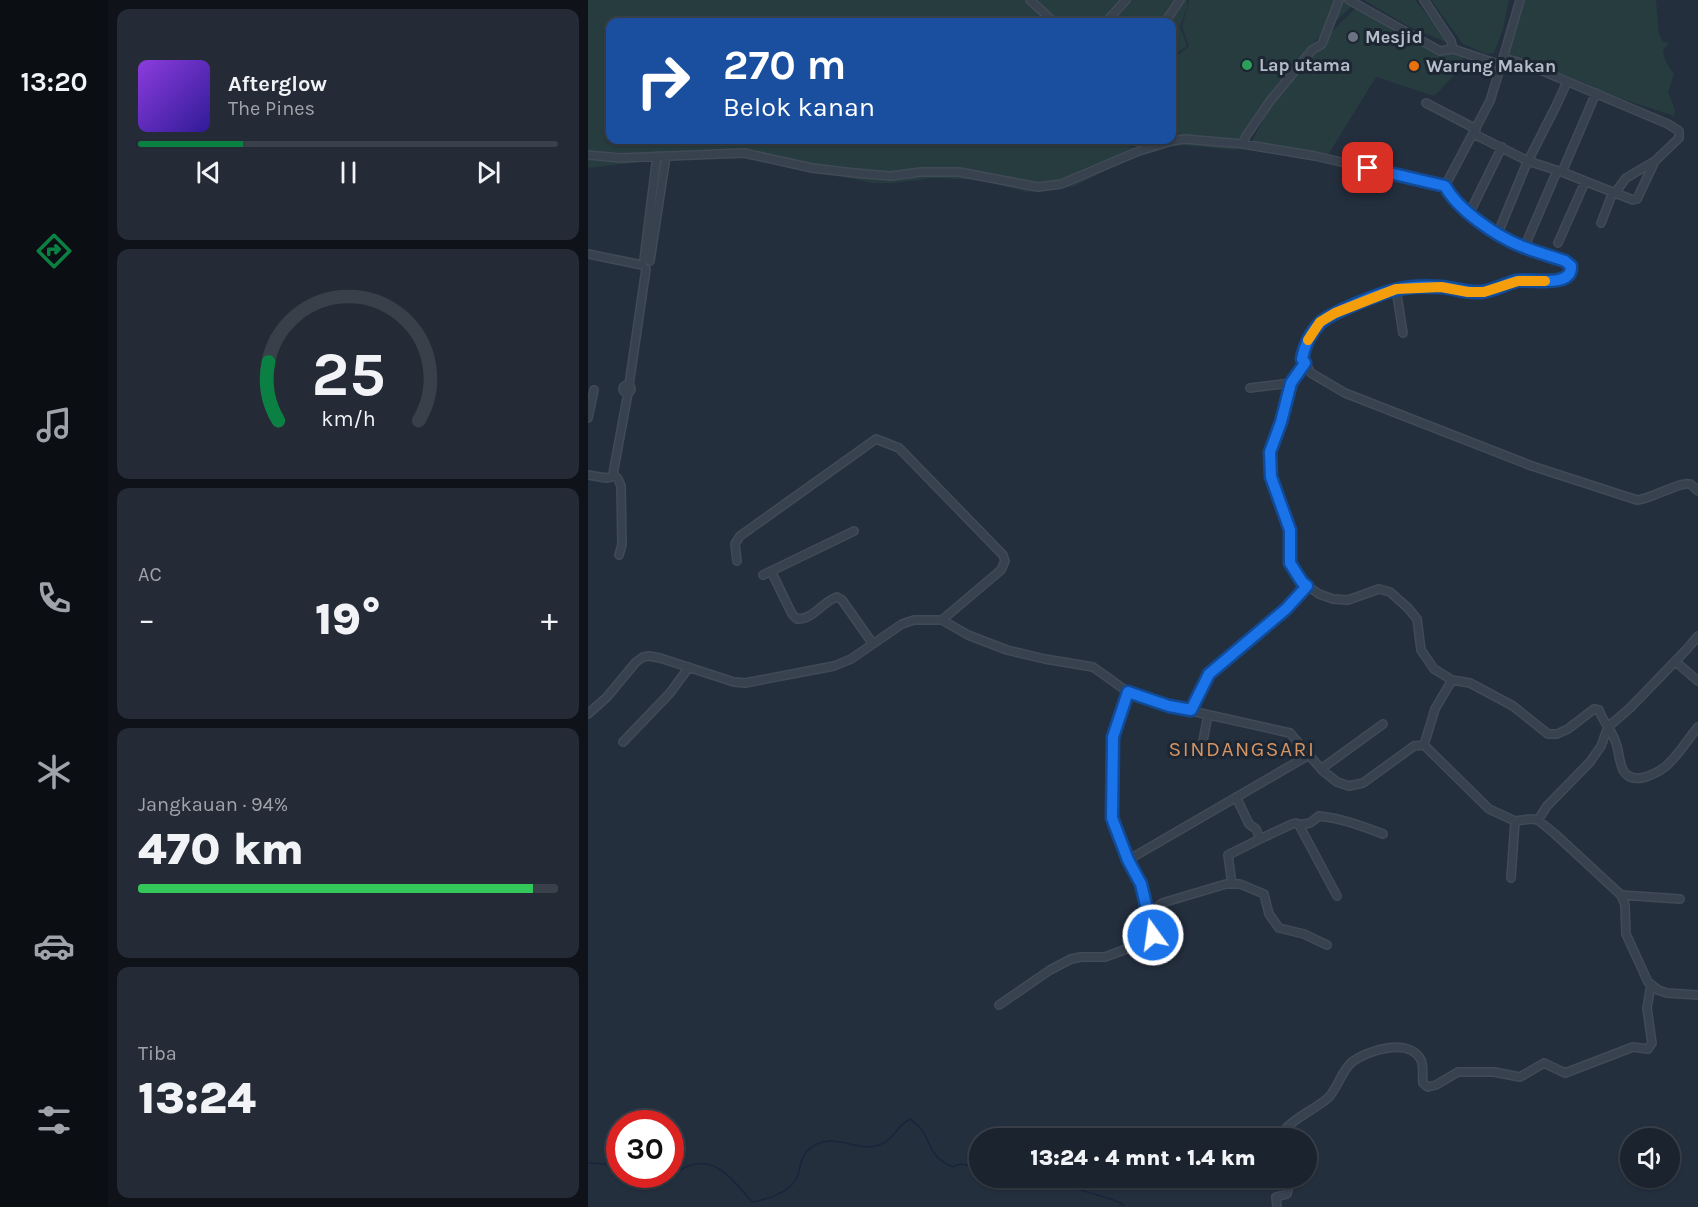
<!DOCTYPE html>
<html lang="id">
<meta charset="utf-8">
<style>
:root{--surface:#1b232e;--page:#242b36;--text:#f1f3f6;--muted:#a0a4aa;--line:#39404a;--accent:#0b8043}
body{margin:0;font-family:Karla,sans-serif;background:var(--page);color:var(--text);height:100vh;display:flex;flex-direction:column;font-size:22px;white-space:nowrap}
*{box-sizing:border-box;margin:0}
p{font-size:20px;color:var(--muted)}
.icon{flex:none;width:33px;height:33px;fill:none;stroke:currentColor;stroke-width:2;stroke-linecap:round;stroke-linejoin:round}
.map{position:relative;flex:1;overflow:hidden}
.drawer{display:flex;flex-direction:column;gap:9px;padding:9px;background:#0f1319;width:480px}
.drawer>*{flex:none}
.banner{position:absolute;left:18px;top:18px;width:570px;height:126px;border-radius:12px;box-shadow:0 2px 4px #0004,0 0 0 2px var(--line);background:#1a4fa0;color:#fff;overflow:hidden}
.buttons{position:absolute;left:1032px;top:1128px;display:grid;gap:12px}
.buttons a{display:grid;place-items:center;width:60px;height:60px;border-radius:50%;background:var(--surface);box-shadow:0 2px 4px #0004,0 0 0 2px var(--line);font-size:30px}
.speed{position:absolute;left:18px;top:1110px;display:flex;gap:12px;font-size:30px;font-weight:700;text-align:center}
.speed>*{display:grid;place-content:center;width:78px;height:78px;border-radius:50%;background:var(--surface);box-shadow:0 2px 4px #0004,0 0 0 2px var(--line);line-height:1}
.speed .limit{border:9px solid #d22;background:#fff;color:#111}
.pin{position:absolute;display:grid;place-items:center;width:51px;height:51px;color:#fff;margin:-26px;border-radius:12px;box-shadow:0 3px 9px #0006}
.me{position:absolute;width:66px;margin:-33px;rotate:346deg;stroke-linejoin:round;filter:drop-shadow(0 0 4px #0008)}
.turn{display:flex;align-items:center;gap:21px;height:126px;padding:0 18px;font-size:27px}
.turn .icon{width:78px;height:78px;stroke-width:2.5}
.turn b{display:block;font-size:42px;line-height:51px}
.big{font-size:45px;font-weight:800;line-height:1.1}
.drawer .widget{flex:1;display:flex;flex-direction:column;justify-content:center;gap:9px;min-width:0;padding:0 21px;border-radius:12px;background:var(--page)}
.drawer .dial{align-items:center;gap:0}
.dial svg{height:156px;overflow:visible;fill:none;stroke:var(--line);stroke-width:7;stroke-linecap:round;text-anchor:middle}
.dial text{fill:var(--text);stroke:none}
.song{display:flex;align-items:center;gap:18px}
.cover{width:72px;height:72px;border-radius:9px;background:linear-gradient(135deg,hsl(270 70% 55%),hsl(250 70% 35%))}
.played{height:6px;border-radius:3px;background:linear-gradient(90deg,var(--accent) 25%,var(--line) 25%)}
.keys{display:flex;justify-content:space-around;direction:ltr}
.heat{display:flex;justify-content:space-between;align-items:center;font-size:33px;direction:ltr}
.charge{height:9px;border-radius:4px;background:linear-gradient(90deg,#34c759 94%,var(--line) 0)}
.trip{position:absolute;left:381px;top:1128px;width:348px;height:60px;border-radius:30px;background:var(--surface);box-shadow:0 2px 4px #0004,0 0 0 2px var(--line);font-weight:800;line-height:60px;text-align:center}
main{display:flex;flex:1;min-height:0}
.dock{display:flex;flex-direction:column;width:108px;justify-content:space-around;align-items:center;background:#0b0e12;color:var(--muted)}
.dock .icon{width:42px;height:42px}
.dock .current{color:var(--accent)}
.dock b{font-size:27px;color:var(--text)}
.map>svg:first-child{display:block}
.green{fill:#263c3f}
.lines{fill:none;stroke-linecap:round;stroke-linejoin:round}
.stream{stroke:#17263c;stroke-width:1.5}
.minor-casing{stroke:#414a57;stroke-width:10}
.minor{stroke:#38414e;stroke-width:7}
.route-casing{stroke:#114b97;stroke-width:15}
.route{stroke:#1a73e8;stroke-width:10}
.slow{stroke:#f59e0b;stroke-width:10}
.worship-dot{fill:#6b7280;stroke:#1d2633;stroke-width:2}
.leisure-dot{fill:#2e9e5b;stroke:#1d2633;stroke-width:2}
.food-dot{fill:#e8710a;stroke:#1d2633;stroke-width:2}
.labels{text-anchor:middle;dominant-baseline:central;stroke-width:6;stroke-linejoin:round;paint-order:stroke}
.poi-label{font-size:18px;font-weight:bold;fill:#b4bcc9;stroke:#1d2633;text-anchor:start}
.quarter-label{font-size:21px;letter-spacing:1.5px;fill:#d59563;stroke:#1d2633}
</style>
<main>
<nav class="dock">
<b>13:20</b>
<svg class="icon current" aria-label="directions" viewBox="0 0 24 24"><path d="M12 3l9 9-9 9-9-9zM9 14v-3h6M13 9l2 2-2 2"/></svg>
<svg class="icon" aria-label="music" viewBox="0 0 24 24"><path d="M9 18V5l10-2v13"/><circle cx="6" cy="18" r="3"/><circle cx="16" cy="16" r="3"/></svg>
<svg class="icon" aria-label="phone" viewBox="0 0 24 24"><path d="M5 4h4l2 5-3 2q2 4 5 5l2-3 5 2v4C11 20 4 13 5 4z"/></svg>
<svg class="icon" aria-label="climate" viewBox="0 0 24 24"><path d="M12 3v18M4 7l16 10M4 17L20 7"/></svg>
<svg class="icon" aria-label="car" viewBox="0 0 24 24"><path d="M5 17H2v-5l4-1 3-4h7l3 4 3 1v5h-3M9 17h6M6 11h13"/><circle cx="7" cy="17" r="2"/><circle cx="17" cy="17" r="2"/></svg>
<svg class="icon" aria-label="filters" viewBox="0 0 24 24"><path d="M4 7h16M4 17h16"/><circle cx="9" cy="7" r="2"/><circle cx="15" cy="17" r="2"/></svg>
</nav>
<section class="drawer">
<div class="widget">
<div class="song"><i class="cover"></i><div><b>Afterglow</b><p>The Pines</p></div></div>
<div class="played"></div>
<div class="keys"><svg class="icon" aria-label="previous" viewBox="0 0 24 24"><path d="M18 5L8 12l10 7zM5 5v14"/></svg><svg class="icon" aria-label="pause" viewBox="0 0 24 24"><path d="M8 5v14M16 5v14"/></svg><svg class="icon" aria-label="next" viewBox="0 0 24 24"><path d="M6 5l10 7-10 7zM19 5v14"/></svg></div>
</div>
<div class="widget dial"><svg viewBox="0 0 100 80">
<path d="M14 69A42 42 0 1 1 86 69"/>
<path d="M14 69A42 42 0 0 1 9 39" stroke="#0b8043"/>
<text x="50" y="56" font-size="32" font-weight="700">25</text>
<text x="50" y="72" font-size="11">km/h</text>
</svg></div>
<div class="widget"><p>AC</p>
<div class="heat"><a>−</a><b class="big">19°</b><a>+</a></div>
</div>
<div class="widget"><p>Jangkauan · 94%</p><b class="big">470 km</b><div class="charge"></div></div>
<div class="widget"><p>Tiba</p><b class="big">13:24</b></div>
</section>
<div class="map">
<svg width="1110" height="1207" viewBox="0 0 1110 1207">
<rect width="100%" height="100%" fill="#242f3e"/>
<!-- green -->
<path class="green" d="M0 0H599V7L592 27 599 46 584 57V22H22V140H529L533 144 562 152 541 159 484 187 439 192 393 180 346 178 305 183H284L185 161 154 157 78 159 0 168Z
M601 0H758L766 4 723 45 658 129 647 150 594 145 577 147 567 152 534 143 532 140H584V60L601 46 594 27Z
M776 0H827L852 30 858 42 820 26Z
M843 0H921L915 29 906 53 898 54 875 44Z
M932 0H1068L1071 34 1075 42 1081 43 1075 50C1076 60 1080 66 1086 74L1080 92 1087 110 1086 116 1001 88 999 84 920 54 918 50Z
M771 4 815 32 876 55C873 71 857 85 846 96L788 77 740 155 663 143 679 113 727 49Z"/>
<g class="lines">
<!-- stream -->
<path class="stream" d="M0 1163 18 1164 32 1170
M42 1174C63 1184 60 1183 82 1175
M82 1174C91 1171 99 1165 109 1164 132 1160 151 1187 164 1202 180 1199 204 1192 210 1175 213 1164 213 1154 224 1147 247 1131 268 1153 291 1145 306 1140 308 1126 322 1119 346 1134 335 1155 365 1167 373 1161 385 1166 392 1171
M401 1178C408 1180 415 1186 422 1188 431 1191 445 1178 457 1179 474 1181 489 1190 506 1194 517 1197 526 1199 536 1205"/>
<!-- minor casing -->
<g class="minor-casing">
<path id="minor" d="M442 0 466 22
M761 0 852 51 865 49 913 65 932 0
M836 0 863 41 865 49
M518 22 538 0
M577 22 592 0
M838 103 888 129
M886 134 940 161 974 172 1027 193 1038 178 1067 161 1091 138V131L1080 124 945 67 916 58
M655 144 658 136 682 101 724 50 734 44 751 0
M0 155 32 158 156 153 224 168 267 173 303 176 333 172H371L450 187 473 184 551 151 584 141 597 139 655 144 727 156 857 186C870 209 911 238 935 247 950 253 966 255 980 262L983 266 982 273 971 280 930 281 896 292H880L853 287 808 289 747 313 732 322 719 342 715 359 723 373 757 393 944 466 1049 500C1064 499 1092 481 1102 484 1104 485 1108 489 1110 491
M974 172 1008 93
M857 186 902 101 913 65
M1027 193 1045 200 1049 199 1067 161
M881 214 914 147
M1013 223 1025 192
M910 233 938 165 968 106 979 82
M970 243 997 182
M936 248 969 171
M0 254 54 265
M56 260 69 156
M62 261 78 156
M808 289 815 333
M717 363 703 383 693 422 682 451 683 477 702 530V563L714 582 731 594 745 599 760 600 791 589 802 592 820 608 829 619 833 650 846 669 864 680 882 683 925 706 960 734H969L980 729 1006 709 1011 710C1015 722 1024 730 1028 743 1031 751 1031 762 1035 770 1044 786 1066 775 1077 767 1089 757 1100 739 1110 727
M35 389a4 4 0 1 1 8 0a4 4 0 1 1-8 0Z
M41 385 58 269
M662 388 703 383
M0 418 6 390
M25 474 30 479 33 486 34 545 31 555
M0 475 18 478 23 477 25 474 40 393
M149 561 147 544 152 536 288 439 311 448 415 555 417 561 413 570 354 620
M183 571 204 614 209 619C225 620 235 601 249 597L254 600 285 644
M175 575 266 531
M1088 662 1110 681
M540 692 525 737 524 818 540 860 721 755
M603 710 621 674 698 609 719 586
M0 714 19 697 48 662 55 657 61 656 72 658 146 682 157 683 246 666 263 659 314 624 326 620H354L380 635 419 650 457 659 505 667 540 692 581 706 702 733 734 770 749 782 761 786 775 783 826 746 836 745 901 809 927 821 943 819 950 820 967 834 1033 895 1037 905 1038 934 1060 982 1070 990 1079 993 1110 995
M35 742 82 693 101 667
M836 745 847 709 864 680
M616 754 615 741 620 715
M733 769 795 724
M648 797 661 824 668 829 672 839 704 824 708 823 711 825 749 896
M950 820 959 806 1002 762 1013 746 1020 727 1042 708 1099 649 1110 636
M711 825 722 823 731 816C753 818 774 826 795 834
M540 860 553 884 559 910 568 908 574 903 638 884H652L676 894 681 914 691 928 716 934 739 945
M923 878 927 821
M644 884 640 855 672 839
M1033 895 1092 899
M411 1005 462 970 483 959 493 957H517L560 941 563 939 565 931 560 910
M691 1138C700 1120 725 1111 740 1098 750 1088 753 1072 763 1063 778 1050 822 1037 833 1060 836 1066 834 1076 835 1083L840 1087 848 1085 870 1072H906L932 1077 956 1063 977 1073 1045 1047 1060 1049 1064 1043 1059 1008 1063 985
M689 1207 688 1197 699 1194 701 1185 709 1178"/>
</g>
<!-- minor -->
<use href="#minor" class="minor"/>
</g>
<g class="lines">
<!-- route casing -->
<g class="route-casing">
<path id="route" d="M565 935 553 884 540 860 524 818 525 737 540 692 581 706 603 710 621 674 698 609 719 586 714 582 702 563V530L683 477 682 452 693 422 703 383 717 363 714 359C716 346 723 332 732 323 742 313 793 293 807 290 821 286 839 286 853 287 867 288 879 293 893 292 905 291 917 284 928 281 943 278 984 289 983 266L977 261C963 256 947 252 933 246 908 236 870 210 857 186L780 168"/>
</g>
<!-- route -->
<use href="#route" class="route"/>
<!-- slow -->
<path class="slow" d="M720 340 732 322 747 313 808 289 853 287 880 292H896L930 281H957"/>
</g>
<!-- markers -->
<circle class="worship-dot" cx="765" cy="37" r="6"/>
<circle class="leisure-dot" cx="659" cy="65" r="6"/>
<circle class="food-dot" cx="826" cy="66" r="6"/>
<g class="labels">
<!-- poi labels -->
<g class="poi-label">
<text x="777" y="37">Mesjid</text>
<text x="671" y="65">Lap utama</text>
<text x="838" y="66">Warung Makan</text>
</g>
<!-- quarter labels -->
<g class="quarter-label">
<text x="654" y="749">SINDANGSARI</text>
</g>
</g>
</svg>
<div class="buttons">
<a><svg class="icon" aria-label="sound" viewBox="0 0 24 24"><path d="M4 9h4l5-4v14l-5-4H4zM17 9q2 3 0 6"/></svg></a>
</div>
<div class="speed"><div class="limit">30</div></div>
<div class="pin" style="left:780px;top:168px;background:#d93025"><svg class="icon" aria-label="arrive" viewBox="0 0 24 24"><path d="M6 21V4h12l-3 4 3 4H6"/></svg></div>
<svg class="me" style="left:565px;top:935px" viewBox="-20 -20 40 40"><circle r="17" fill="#1a73e8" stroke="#fff" stroke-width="3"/><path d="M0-11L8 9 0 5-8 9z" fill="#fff"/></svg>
<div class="trip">13:24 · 4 mnt · 1.4 km</div>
<div class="banner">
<div class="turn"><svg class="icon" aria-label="right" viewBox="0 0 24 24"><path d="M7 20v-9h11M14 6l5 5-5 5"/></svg><div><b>270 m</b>Belok kanan</div></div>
</div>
</div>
</main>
